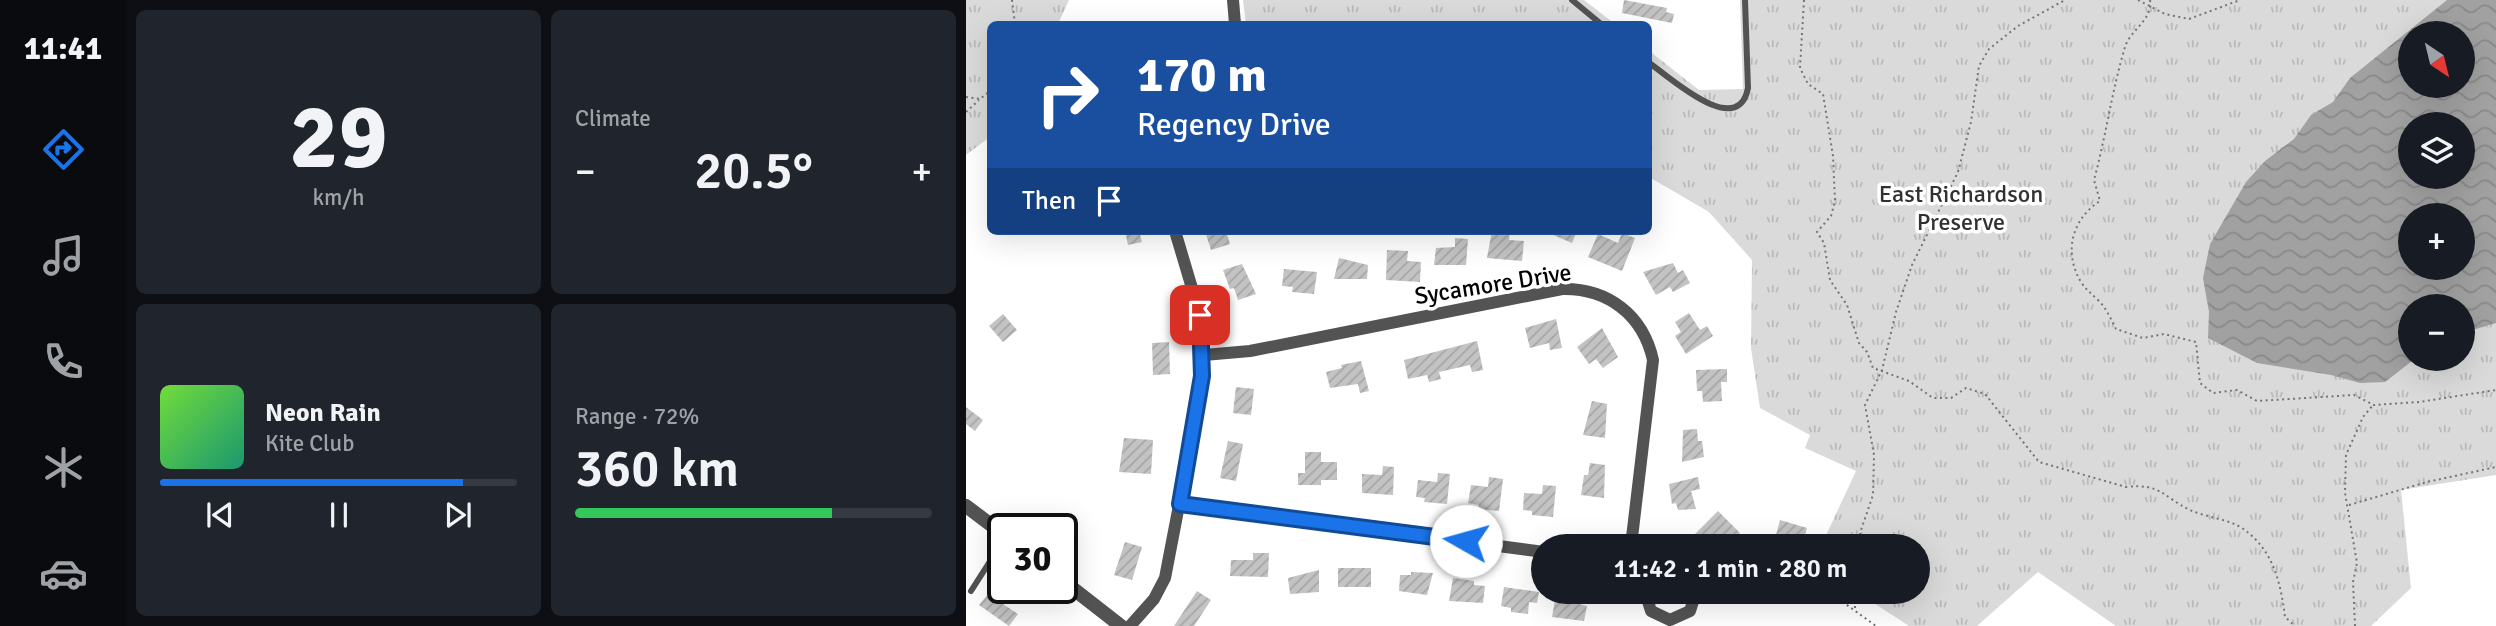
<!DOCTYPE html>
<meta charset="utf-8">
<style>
:root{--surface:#171b24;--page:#20242c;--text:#f1f3f6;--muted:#9ea1a6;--line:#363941;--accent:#1a73e8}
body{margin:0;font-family:Signika,sans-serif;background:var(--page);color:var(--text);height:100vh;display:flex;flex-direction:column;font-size:26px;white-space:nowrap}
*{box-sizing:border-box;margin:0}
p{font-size:23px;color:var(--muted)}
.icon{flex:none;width:38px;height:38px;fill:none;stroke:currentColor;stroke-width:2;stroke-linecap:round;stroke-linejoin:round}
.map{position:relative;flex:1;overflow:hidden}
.details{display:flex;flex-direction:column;gap:10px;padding:10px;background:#0d0f14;width:840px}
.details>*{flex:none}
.banner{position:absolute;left:21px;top:21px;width:665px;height:214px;border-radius:10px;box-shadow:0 7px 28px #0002;background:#1a4fa0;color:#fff;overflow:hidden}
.needle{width:46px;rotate:145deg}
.fabs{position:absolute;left:1432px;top:21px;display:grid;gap:14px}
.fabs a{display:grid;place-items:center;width:77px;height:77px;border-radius:50%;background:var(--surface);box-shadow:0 7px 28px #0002;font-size:35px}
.speed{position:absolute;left:21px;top:513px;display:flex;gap:14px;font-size:35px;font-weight:700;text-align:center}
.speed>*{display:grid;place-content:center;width:91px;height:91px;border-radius:50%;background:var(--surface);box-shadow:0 7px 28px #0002;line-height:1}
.speed .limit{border:4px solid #111;border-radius:10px;background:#fff;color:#111}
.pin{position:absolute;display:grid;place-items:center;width:60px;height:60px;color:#fff;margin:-30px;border-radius:14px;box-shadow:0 4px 10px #0006}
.me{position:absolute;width:77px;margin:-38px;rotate:277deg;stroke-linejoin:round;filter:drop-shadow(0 0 5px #0008)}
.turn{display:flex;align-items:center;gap:24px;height:147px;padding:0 35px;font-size:32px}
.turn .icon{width:91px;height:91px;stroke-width:2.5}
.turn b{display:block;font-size:49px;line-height:60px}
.then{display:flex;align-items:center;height:66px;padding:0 35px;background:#0003;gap:14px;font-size:26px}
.big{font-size:52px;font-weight:600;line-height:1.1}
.details .tile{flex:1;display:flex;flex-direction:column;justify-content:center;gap:10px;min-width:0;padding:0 24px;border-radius:10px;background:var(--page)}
.details .dial{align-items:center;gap:0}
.dial b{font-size:91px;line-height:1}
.song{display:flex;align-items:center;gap:21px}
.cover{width:84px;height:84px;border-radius:10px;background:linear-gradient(135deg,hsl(100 70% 55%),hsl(160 70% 35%))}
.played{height:7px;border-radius:4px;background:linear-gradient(90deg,var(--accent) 85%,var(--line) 85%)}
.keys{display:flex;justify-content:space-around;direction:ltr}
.heat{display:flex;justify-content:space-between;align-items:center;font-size:38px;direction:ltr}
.charge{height:10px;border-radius:5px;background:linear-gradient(90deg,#34c759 72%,var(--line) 0)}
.details .tiles{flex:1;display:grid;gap:10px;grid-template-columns:repeat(2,1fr)}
.trip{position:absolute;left:565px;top:534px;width:399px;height:70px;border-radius:35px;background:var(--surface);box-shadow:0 7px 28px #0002;font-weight:600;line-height:70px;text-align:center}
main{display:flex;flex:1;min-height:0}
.tabs{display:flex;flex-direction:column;width:126px;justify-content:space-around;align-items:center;background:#090b0e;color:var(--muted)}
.tabs .icon{width:49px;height:49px}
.tabs .active{color:var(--accent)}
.tabs b{font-size:32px;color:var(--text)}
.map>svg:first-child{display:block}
.grass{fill:url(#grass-tufts);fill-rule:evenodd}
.water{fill:url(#water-waves);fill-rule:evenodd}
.building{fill:url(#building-hatch)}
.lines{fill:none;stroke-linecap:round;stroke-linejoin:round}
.path{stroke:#757575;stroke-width:2;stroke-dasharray:2 3.5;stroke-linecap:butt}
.service{stroke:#535353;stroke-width:6}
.minor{stroke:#535353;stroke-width:12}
.tertiary{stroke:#535353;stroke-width:14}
.route-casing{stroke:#114b97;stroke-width:18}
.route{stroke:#1a73e8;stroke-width:12}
.labels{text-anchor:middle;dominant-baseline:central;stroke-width:7;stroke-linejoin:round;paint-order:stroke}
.park-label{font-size:24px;fill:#313131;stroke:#fff}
.street-label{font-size:24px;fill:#000;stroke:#fff}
</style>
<main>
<nav class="tabs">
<b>11:41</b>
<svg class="icon active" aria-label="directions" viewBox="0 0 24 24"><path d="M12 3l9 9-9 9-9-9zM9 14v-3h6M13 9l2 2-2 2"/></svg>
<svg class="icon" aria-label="music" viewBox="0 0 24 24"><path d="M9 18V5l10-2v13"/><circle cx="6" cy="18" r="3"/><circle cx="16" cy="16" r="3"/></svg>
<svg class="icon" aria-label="phone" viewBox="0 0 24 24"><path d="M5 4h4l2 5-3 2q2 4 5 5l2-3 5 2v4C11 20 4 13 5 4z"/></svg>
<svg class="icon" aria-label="climate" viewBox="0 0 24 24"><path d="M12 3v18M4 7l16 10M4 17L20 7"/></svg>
<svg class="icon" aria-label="car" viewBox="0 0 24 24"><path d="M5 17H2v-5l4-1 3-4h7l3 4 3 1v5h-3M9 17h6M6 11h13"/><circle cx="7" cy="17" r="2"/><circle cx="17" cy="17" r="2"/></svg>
</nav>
<section class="details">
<div class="tiles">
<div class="tile dial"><b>29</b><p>km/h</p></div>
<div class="tile"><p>Climate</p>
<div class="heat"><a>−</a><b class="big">20.5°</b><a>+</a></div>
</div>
<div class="tile">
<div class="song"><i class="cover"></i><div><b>Neon Rain</b><p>Kite Club</p></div></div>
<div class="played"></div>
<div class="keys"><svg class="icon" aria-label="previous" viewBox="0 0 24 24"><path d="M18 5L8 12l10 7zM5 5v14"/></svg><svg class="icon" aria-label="pause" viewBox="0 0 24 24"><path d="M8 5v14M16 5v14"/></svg><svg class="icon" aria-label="next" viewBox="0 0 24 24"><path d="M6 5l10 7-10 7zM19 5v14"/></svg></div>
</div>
<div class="tile"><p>Range · 72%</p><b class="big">360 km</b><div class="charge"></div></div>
</div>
</section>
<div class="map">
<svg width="1530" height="626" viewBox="0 0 1530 626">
<defs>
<pattern id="grass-tufts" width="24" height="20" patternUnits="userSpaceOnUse" patternTransform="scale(1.75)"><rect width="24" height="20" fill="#dadada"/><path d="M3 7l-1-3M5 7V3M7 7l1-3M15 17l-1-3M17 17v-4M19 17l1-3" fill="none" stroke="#b9b9b9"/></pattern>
<pattern id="water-waves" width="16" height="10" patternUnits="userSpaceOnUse" patternTransform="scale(1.75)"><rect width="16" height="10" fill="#a1a1a1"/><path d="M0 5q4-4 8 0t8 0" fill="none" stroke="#898989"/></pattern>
<pattern id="building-hatch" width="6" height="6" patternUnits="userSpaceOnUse" patternTransform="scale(1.75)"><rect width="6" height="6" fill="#c3c3c3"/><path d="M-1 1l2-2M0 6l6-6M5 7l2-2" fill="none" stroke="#a6a6a6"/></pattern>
</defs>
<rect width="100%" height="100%" fill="#fff"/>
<!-- grass -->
<path class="grass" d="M0 0H103L92 24H24V137L0 155Z
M277 0H618L649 24H280Z
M774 0H1530V475L1435 490 1445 588 1405 626H1150L1072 572 1011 626H943L891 592H952V546H855L890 471 839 448 844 435 794 408 785 348 786 260 743 212 683 177 682 50 733 90 777 89ZM1444 33H1496V86H1444ZM1444 124H1496V177H1444ZM1444 215H1496V268H1444ZM1444 306H1496V359H1444Z"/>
<!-- water -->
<path class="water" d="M1481 0H1530V323L1496 333V306H1444V359H1468L1446 361 1419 382 1394 383 1365 375 1291 363 1242 338 1243 312 1237 278 1244 244 1280 182 1299 161 1328 139 1345 115 1367 102 1384 78ZM1444 33H1496V86H1444ZM1444 124H1496V177H1444ZM1444 215H1496V268H1444Z"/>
<!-- building -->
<path class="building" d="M658 0 701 8 700 12 708 14 706 23 656 13Z
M159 231H173L176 242 162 245Z
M239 231H260L264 244 245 250Z
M526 231H544L543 240 558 241 556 261 521 258Z
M578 231H611L606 243Z
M656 233 669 238 656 271 622 257 632 234 652 243Z
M489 238 502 239 500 265H468L470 248 489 247Z
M421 250 442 251 441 261 455 262 454 282 420 280Z
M373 258 402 265 401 279H368Z
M707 263 712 273 717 270 724 283 707 292 704 287 690 295 677 272Z
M276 264 290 294 272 300 268 288 264 289 257 270Z
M318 269 351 272 348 294 326 292 327 287 316 286Z
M723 313 734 330 741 326 747 336 720 354 709 336 715 332 709 322Z
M37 314 51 330 37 342 23 326Z
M590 319 596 348 584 350 583 343 564 348 559 328Z
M636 328 652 357 637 368 630 359 623 364 611 347Z
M511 341 517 370 506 372 504 365 473 372 475 379 463 382 461 375 442 379 438 360Z
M203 342 204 374 187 375 186 343Z
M395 361 403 391 394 393 392 384 364 388 360 372 376 368 375 365Z
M761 369V382H755L756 401 737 402 736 391H731L730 370Z
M270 387 288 389 285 415 267 413Z
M626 401 641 404 639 438 617 435Z
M0 407 17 420 9 431 0 424Z
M731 429 732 441H736L738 457 716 462 717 430Z
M158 438 187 440 185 474 153 472Z
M262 441 277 444 270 481 254 478Z
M339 452H355V462H371V480H355V485H332V473H339Z
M624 463 639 465 638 498 615 495 618 475H622Z
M417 466 428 467 427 495 396 493V474L416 475Z
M472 473 484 474 481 504 458 502 459 498 450 497 452 480 471 482Z
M523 477 537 479 533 511 512 509 513 505 502 503 505 485 522 487Z
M732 477 734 489 725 491 730 509 712 510 710 503 706 504 703 484Z
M577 485 590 486 587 517 566 515V511L557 510 558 493 576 494Z
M752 511 774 533 761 546H741L729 534Z
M814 520 841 528 836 546H807Z
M159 542 176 547 166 580 148 575Z
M287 553H303L302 577 264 576 265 560H287Z
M372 568H405V587H372Z
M353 570V592L324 594 322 578Z
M445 572 467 573 461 595 433 591 434 575H445Z
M487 578 508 581V585L519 586 517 603 483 601Z
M538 587 573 592 571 603 563 602 562 614 545 612V608L535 606Z
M231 591 245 600 228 626H208Z
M22 594 52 614 43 626 13 605Z
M590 594 611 599 610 603 621 606 618 621 586 617Z"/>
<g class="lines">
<!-- path -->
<path class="path" d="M46 0 49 24
M838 0 834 68 842 84 857 94 867 156 869 201 865 216 851 232 858 243 864 280 881 305 893 343 901 352 907 368 943 381 967 398H985L1000 388 1019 394 1073 462 1160 487C1195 483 1197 497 1224 510 1241 518 1266 519 1280 531 1308 552 1315 585 1319 617L1329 626
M1172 0 1199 14 1223 19 1274 0
M1184 0C1187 20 1164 30 1159 47 1146 90 1140 136 1128 180L1134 201C1106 219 1097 252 1115 282 1120 290 1126 294 1133 301 1141 309 1145 320 1150 329L1177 338 1198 334 1230 342 1234 383 1247 393 1271 390 1291 401 1388 395 1408 405 1453 402 1530 390
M0 97 14 99 24 91
M0 112 13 100
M1383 505 1461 482 1530 467
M895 546 894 533 907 495 908 455 899 405 916 370 930 312 946 265 992 172 1005 122 1013 66 1023 49 1052 26 1099 0
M863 592 910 626
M889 608V592
M1389 626 1387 582 1391 563 1379 493 1380 455 1397 417 1407 405"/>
<!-- service -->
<path class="service" d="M606 0 635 24
M682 62C701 75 772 141 782 88L779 0
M5 591 37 541"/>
<!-- minor -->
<path class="minor" d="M267 0 269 24
M238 355 284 351 596 289C642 288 677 315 687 360L665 546
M214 504 578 552
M679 592 685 611 704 620 724 611 730 592
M164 626 188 599 199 578 234 396 238 355 234 315 209 231"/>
<!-- tertiary -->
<path class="tertiary" d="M0 506 37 534
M96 580 155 626"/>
</g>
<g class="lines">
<!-- route casing -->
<g class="route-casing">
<path id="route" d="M234 315 236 376 214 504 500 541"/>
</g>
<!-- route -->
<use href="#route" class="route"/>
</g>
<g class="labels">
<!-- park labels -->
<g class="park-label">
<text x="995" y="194">East Richardson<tspan x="995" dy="28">Preserve</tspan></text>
</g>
<!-- street labels -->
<g class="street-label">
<text transform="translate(527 284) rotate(-9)">Sycamore Drive</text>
</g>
</g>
</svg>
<div class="fabs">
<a><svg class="needle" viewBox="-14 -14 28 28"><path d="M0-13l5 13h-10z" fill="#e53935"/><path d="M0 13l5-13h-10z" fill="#9ea1a6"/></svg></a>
<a><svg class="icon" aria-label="layers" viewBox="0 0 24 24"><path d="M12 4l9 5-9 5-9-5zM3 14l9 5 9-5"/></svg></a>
<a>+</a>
<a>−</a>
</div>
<div class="speed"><div class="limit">30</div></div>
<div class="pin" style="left:234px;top:315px;background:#d93025"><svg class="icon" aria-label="arrive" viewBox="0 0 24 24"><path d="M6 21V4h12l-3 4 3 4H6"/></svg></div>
<svg class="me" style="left:500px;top:541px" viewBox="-20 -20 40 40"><circle r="19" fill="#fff"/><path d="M0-13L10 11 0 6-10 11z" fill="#1a73e8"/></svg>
<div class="trip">11:42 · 1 min · 280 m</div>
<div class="banner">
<div class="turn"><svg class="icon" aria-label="right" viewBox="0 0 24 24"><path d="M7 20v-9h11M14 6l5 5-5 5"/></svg><div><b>170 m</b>Regency Drive</div></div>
<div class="then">Then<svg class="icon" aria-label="arrive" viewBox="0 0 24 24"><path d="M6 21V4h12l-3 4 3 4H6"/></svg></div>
</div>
</div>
</main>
